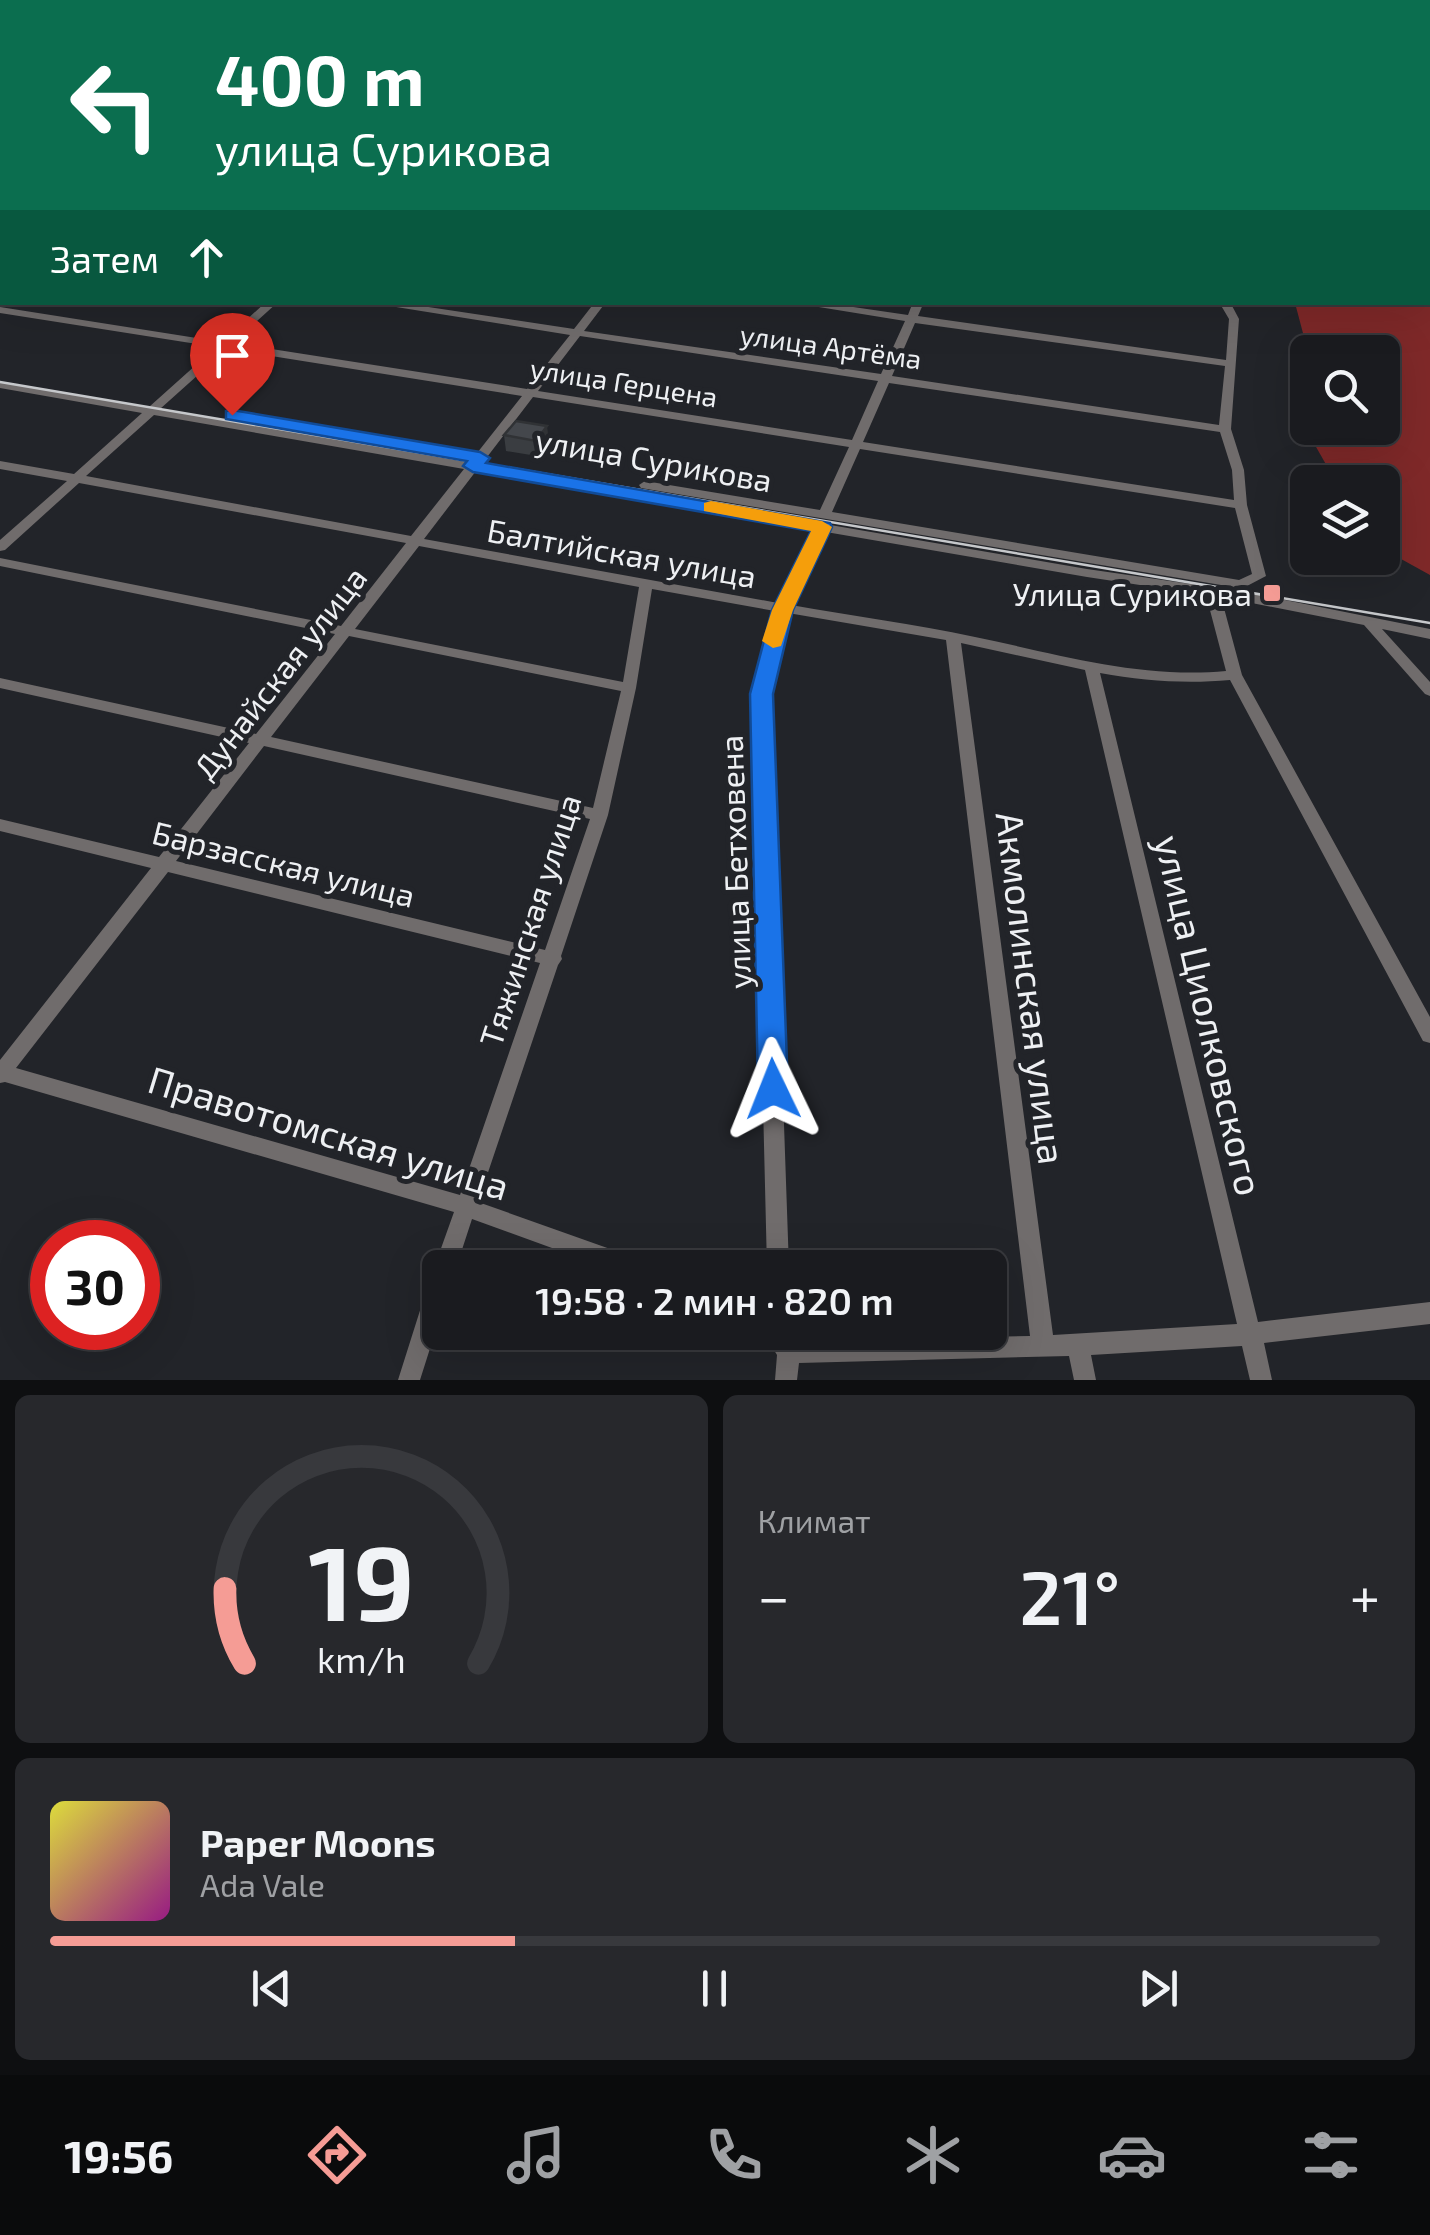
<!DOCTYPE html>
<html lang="ru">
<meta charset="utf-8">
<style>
:root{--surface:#1a1b1f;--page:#27282c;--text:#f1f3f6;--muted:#9fa1a4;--line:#38393d;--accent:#f59c95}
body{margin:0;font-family:"Exo 2",sans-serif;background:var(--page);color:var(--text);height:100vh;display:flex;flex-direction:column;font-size:38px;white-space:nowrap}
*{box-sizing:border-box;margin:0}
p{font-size:32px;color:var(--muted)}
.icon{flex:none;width:55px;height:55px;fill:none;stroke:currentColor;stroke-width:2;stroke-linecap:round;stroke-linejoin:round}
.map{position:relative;height:1380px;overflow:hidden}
.panel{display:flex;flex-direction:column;gap:15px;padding:15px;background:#0e0f11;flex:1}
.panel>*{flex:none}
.hud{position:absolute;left:0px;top:0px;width:1430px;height:305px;box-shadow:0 10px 40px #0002,0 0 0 2px var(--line);background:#0b6e4f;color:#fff;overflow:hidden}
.controls{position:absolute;left:1290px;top:335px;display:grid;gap:20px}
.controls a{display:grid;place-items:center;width:110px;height:110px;border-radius:15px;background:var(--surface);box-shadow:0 10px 40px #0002,0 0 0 2px var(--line);font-size:50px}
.speed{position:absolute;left:30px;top:1220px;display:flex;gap:20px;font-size:50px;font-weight:700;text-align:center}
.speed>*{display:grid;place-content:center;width:130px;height:130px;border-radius:50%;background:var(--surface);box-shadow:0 10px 40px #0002,0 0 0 2px var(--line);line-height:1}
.speed .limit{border:15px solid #d22;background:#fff;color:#111}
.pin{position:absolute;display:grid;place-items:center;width:85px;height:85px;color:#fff;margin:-102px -42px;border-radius:50% 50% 50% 0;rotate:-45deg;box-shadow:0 0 10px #0007}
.pin .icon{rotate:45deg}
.me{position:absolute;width:110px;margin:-55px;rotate:358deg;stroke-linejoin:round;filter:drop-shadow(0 0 8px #0008)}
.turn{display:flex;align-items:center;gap:35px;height:210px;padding:0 50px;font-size:45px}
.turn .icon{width:130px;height:130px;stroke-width:2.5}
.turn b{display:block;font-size:70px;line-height:85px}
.then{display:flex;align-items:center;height:95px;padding:0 50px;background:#0003;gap:20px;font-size:38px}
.big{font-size:75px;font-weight:600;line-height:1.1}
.panel .card{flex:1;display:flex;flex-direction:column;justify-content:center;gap:15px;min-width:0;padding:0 35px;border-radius:15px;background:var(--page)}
.panel .dial{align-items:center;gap:0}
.dial svg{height:260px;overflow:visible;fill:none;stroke:var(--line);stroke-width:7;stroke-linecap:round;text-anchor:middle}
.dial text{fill:var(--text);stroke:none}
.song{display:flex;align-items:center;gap:30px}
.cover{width:120px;height:120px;border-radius:15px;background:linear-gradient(135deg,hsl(60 70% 55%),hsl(310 70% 35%))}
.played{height:10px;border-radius:5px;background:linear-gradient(90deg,var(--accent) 35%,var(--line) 35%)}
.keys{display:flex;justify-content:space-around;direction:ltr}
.heat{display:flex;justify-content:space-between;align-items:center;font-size:55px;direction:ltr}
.panel .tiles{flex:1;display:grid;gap:15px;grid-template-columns:1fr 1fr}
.card:last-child{grid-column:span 2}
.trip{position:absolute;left:422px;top:1250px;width:585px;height:100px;border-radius:15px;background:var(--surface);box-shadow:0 10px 40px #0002,0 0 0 2px var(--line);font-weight:600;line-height:100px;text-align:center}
.tabs{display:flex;height:160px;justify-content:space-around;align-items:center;background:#0a0b0c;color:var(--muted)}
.tabs .icon{width:70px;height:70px}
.tabs .current{color:var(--accent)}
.tabs b{font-size:45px;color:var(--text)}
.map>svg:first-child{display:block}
.green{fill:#7f2929}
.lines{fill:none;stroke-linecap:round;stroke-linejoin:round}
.minor{fill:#706c6c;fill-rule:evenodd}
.major{fill:#bcb5b4;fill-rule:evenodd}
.tram{stroke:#c6c8cb;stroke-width:2.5}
.rail{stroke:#c6c8cb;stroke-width:2.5;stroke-dasharray:2.5 5;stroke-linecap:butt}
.wall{fill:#3a3d41}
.shaded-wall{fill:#303235}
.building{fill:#44474c;stroke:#303235;stroke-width:2.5}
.route{fill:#1a73e8;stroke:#114b97;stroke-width:2.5}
.slow{fill:#f59e0b}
.poi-dot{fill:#f59c95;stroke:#222429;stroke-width:4}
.labels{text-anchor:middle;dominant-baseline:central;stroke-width:10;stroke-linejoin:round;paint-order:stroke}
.far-street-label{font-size:28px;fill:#eef0f3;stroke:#222429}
.street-label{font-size:32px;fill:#eef0f3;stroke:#222429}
.poi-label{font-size:32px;fill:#eef0f3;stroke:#222429;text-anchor:end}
.near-street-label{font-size:38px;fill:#eef0f3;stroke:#222429}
</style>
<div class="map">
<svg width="1430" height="1380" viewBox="0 0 1430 1380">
<rect width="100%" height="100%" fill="#222429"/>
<!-- green -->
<path class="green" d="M1428 247 1430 248V575L1383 549 1382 482H1336L1303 424 1307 409 1308 428H1382V352H1308L1295 303 1428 302Z"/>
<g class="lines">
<!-- minor -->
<path class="minor" d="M2 0H12L15 2H6Z
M0 38H2V42H0Z
M0 245H2V251H0Z
M0 267H2V274L0 275Z
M266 302H278L233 343 527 389 570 335 365 302H395L574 329 595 302H606L584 331 881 374 905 321 788 302H819L908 315 913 302H924L918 316 1226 360 1229 319 1219 302H1230L1239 319 1231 429 1244 470 1247 505 1266 576 1247 586 1245 592 1430 629V639L1382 629 1430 682V696L1425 694 1364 625 1221 597 1242 675 1430 1017V1043L1423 1041 1230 680C1186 684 1144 681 1100 673L1258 1322 1430 1302V1324L1264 1343 1272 1380H1250L1242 1346 1091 1355 1096 1380H1074L1069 1356 799 1363 797 1380H775L777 1355 763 1332H788L794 1341 1030 1336 946 640 788 613 769 694 789 1268H767L753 694 775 611 652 589 636 688 608 815 561 956 562 959 558 965 478 1202 644 1261 647 1268H607L472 1219 456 1268H440V1317L420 1380H398L429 1282 432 1275 436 1273 434 1268 454 1212 5 1082 0 1083V1060L151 868 0 831V819L159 857 249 743 0 688V678L256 734 335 634 0 566V558L341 626 406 543 79 483 5 550 0 551V540L67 481 0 469V461L74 474 142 413 0 388V382L149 407 216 347 0 313V307L222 342ZM915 323 1225 366 1219 425 892 376ZM580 336 878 381 852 440 538 391ZM227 349 522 396 470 462 160 409ZM889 383 1220 432 1232 470 1234 500 863 442ZM533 397 849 447 820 510 645 481 639 485 641 488 1233 587 1232 590 1087 569 481 465ZM154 415 464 469 411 536 86 476ZM860 449 1235 508 1252 574 1239 580 832 512ZM476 471 814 530 778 603 424 539ZM826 532 1087 577 1206 595 1226 671C1140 679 1058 654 975 637 914 624 852 616 791 605ZM419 546 639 587 623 682 355 629ZM349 636 621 691 593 808 271 737ZM961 643 1085 670 1237 1324 1053 1335ZM264 746 590 819 545 950 176 861ZM168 872 540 963 460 1195 16 1068Z"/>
<!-- major -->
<path class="major" d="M2 91V97L0 98V92Z
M1428 133H1430V140L1428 139Z"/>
<!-- tram -->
<path class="tram" d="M0 382 1430 623"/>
<!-- rail -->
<path class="rail" d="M516 2 526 0"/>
</g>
<!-- wall -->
<path class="wall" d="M0 153H2V200H0Z
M504 435 549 441 537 456 506 451Z"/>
<!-- shaded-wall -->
<path class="shaded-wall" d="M547 426 549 441 537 456 536 441Z"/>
<!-- building -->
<path class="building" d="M0 153H2V183H0L1 171H0Z
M516 421 547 426 536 441 504 435Z"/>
<!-- route -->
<path class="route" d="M232 410 480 452 490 458 486 463 830 523 832 527 793 610 773 694 788 1089 783 1098 773 1102 762 1098 758 1089 750 694 772 610 811 531 473 472 463 466 467 461 226 419V411Z"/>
<!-- slow -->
<path class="slow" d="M711 501 822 521 832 527 793 610 781 646 773 648 762 641 772 610 811 531 704 511V503Z"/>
<!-- markers -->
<rect class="poi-dot" x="1262" y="583" width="20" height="20" rx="5"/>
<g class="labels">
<!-- far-street labels -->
<g class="far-street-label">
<text transform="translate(831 346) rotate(8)">улица Артёма</text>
<text transform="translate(624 382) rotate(9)">улица Герцена</text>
</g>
<!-- street labels -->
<g class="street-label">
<text transform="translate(654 459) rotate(10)">улица Сурикова</text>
<text transform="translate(622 552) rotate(10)">Балтийская улица</text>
<text transform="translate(279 672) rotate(-52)">Дунайская улица</text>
<text transform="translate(734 862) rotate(-92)">улица Бетховена</text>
<text transform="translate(284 863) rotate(14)">Барзасская улица</text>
<text transform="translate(529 920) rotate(-72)">Тяжинская улица</text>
</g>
<!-- poi labels -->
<g class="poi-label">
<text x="1252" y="593">Улица Сурикова</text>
</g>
<!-- near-street labels -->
<g class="near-street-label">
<text transform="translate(1032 988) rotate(83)">Акмолинская улица</text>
<text transform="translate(1210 1015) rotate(77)">улица Циолковского</text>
<text transform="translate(329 1132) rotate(17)">Правотомская улица</text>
</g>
</g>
</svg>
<div class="controls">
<a><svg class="icon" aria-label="search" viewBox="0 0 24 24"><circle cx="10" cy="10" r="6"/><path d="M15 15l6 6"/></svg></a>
<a><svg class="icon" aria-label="layers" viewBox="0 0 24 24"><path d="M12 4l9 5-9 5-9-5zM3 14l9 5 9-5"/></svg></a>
</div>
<div class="speed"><div class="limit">30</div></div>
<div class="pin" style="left:232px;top:415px;background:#d93025"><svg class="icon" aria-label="arrive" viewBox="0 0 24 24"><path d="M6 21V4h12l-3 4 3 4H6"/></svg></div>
<svg class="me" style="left:773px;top:1089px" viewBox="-20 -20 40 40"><path d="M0-17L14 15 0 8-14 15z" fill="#1a73e8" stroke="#fff" stroke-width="4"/></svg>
<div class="trip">19:58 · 2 мин · 820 m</div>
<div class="hud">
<div class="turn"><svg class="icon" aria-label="left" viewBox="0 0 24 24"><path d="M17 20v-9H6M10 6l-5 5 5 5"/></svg><div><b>400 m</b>улица Сурикова</div></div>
<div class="then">Затем<svg class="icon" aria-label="ahead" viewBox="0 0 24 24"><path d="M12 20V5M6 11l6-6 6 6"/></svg></div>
</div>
</div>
<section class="panel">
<div class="tiles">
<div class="card dial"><svg viewBox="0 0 100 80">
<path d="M14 69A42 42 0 1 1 86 69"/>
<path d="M14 69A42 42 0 0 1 8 46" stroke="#f59c95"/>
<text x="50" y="56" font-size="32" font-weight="700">19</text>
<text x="50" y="72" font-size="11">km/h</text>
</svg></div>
<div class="card"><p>Климат</p>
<div class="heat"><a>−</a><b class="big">21°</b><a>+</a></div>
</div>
<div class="card">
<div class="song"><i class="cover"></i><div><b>Paper Moons</b><p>Ada Vale</p></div></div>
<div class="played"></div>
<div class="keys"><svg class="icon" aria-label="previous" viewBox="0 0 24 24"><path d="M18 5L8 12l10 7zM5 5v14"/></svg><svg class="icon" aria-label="pause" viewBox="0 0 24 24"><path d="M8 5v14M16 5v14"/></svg><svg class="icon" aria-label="next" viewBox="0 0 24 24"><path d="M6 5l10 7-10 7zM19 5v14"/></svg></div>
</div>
</div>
</section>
<nav class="tabs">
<b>19:56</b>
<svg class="icon current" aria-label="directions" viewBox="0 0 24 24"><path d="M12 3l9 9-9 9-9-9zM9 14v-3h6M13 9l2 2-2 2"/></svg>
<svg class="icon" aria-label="music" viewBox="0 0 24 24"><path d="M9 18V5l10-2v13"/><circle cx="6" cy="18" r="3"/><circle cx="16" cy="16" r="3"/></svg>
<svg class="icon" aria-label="phone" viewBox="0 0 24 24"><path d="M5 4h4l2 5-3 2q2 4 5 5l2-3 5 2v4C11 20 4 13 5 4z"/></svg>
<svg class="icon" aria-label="climate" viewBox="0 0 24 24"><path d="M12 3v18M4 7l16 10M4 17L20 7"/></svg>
<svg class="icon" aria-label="car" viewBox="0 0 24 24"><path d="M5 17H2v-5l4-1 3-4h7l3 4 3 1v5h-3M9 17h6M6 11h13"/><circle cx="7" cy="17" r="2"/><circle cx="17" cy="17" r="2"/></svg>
<svg class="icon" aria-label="filters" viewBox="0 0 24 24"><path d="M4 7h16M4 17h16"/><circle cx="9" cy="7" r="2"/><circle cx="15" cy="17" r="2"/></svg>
</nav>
